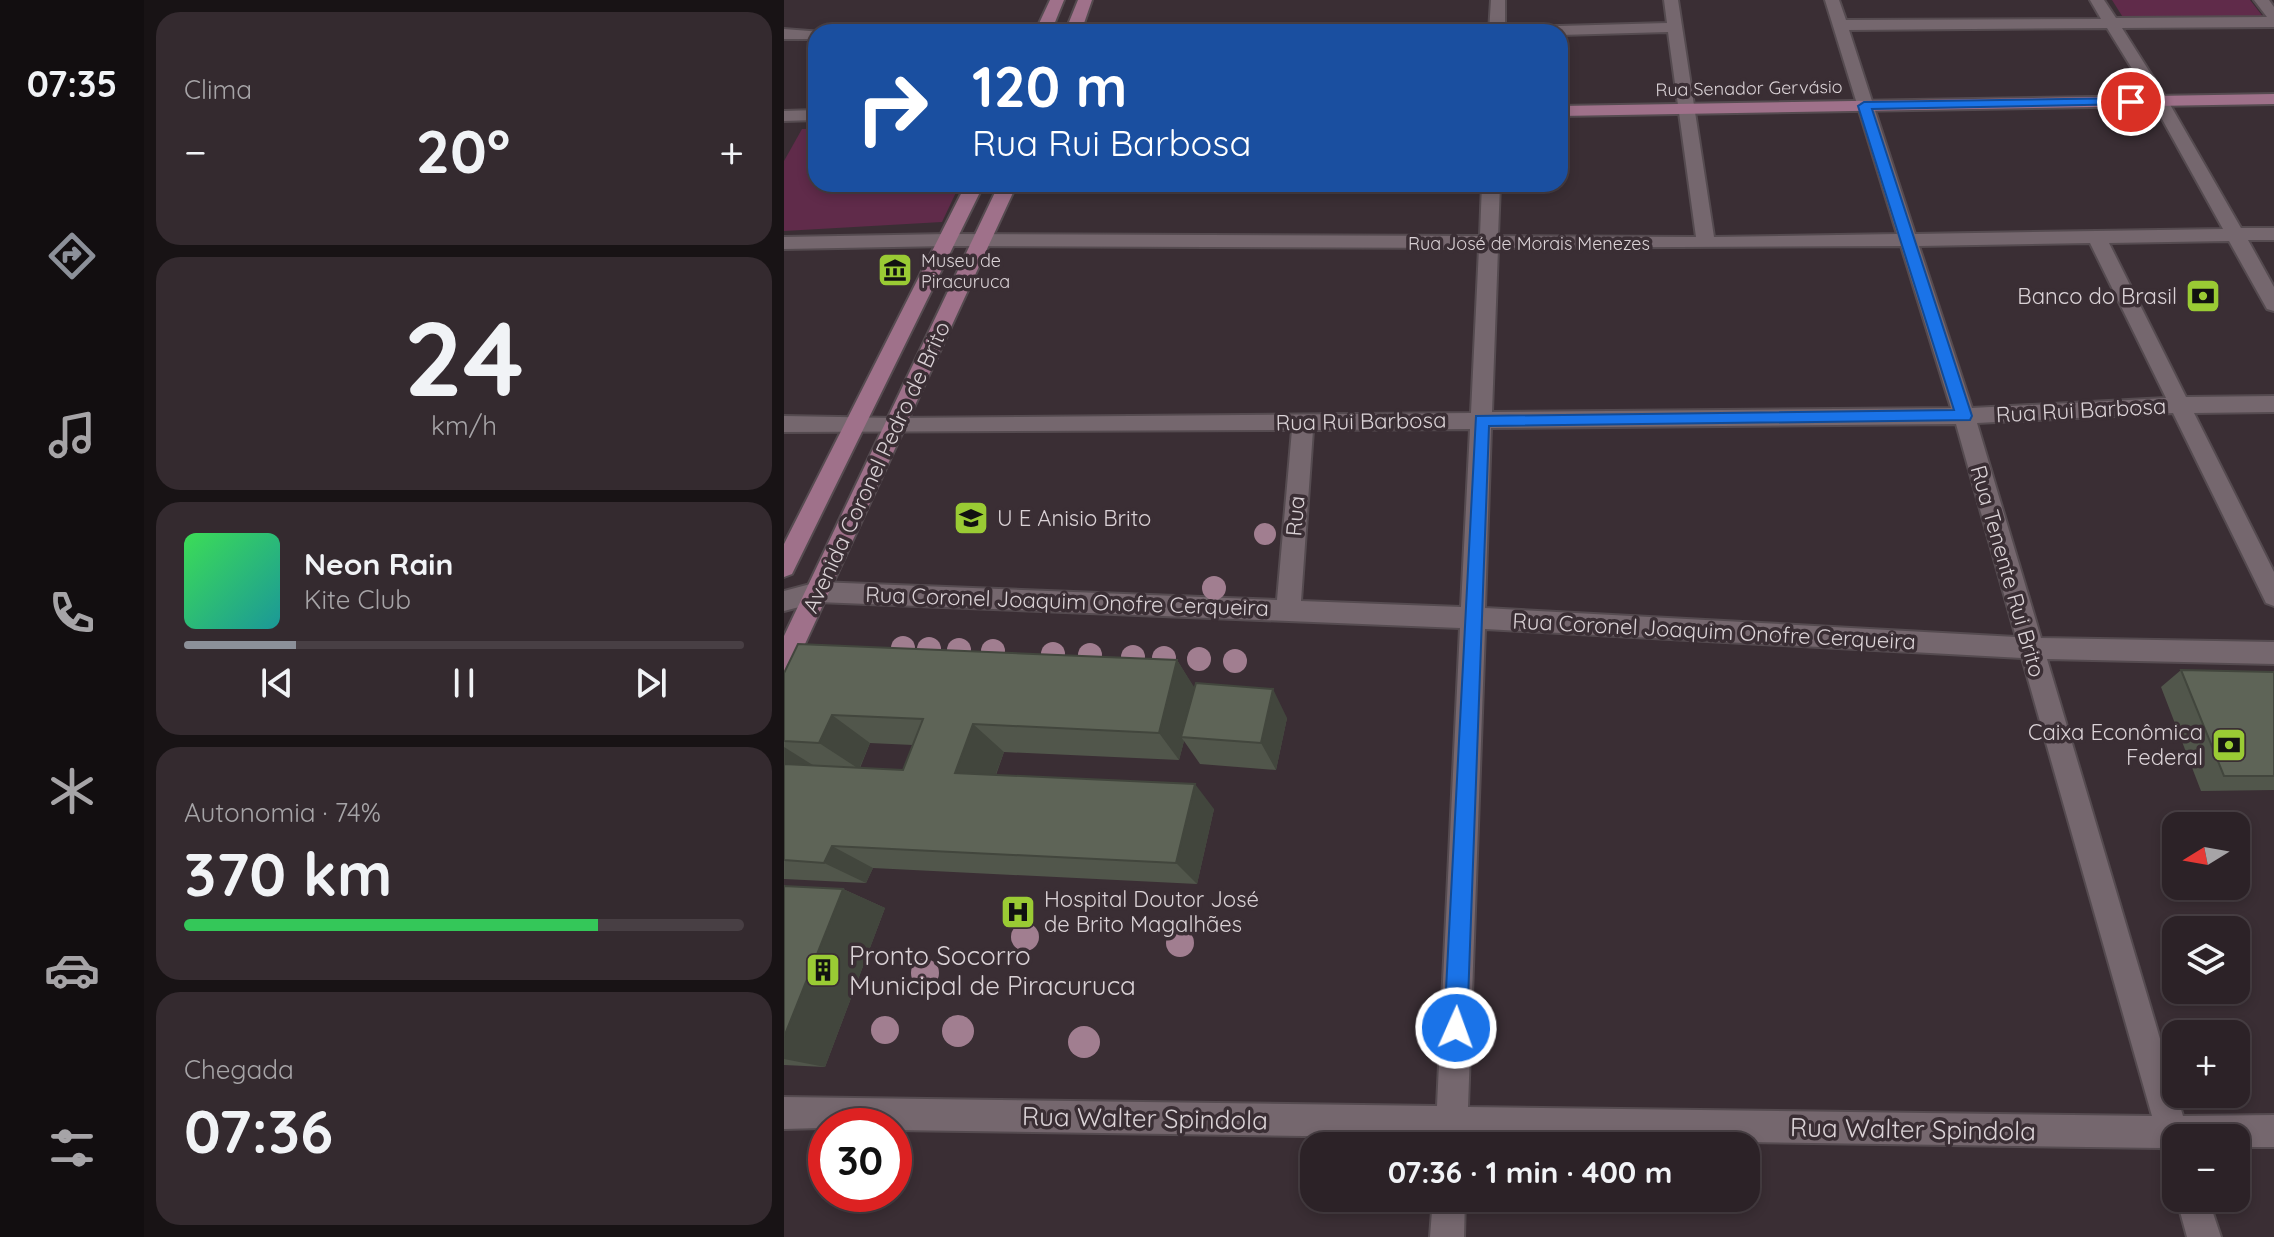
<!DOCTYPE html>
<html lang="pt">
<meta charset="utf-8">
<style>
:root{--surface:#2c2227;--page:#342a2f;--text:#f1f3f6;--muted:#a6a4a7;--line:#483f44;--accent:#8c9099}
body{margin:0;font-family:Quicksand,sans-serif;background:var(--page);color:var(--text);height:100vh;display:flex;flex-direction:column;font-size:30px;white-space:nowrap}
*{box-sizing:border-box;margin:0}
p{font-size:26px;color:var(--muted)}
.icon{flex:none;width:44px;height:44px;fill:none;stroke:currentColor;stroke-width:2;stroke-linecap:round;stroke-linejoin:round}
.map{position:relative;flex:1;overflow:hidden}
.details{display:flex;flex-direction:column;gap:12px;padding:12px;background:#181315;width:640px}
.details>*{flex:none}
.hud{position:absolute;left:24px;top:24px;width:760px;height:168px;border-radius:24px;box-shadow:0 4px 12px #0003,0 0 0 2px var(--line);background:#1a4fa0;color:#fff;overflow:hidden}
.needle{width:52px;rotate:259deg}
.controls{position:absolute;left:1378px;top:812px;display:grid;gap:16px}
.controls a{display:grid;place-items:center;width:88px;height:88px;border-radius:16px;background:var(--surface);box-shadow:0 4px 12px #0003,0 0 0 2px var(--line);font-size:40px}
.speed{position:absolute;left:24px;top:1108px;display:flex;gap:16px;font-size:40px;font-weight:700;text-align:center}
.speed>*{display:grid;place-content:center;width:104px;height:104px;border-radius:50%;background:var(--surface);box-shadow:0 4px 12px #0003,0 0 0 2px var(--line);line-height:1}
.speed .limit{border:12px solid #d22;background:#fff;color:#111}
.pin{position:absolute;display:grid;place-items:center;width:68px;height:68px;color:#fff;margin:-34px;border:4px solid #fff;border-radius:50%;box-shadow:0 2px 8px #0007}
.me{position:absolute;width:88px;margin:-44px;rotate:2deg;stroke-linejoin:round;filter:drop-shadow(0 0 6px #0008)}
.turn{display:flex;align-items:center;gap:28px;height:168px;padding:0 32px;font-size:36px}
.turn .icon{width:104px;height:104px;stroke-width:2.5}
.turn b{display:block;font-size:56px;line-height:68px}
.big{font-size:60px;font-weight:800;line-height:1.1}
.details .card{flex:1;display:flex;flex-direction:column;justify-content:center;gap:12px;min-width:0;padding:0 28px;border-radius:24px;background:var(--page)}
.details .dial{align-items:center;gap:0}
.dial b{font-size:104px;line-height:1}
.song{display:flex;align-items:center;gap:24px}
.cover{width:96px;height:96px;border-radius:12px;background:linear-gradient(135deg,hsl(130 70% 55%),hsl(180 70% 35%))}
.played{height:8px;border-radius:4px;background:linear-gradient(90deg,var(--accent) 20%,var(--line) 20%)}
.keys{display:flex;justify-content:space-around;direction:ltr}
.heat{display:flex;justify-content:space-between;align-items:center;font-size:44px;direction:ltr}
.charge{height:12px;border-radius:6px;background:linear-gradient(90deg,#34c759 74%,var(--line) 0)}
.trip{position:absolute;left:516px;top:1132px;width:460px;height:80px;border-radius:24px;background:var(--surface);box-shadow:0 4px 12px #0003,0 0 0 2px var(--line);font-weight:800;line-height:80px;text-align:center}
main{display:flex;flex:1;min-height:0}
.dock{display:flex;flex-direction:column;width:144px;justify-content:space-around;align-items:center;background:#120e10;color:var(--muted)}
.dock .icon{width:56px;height:56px}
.dock .active{color:var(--accent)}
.dock b{font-size:36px;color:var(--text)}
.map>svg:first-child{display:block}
.green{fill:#602b4a}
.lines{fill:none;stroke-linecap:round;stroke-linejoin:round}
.minor-casing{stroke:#554b50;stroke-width:4}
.major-casing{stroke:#554b50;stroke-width:4}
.minor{fill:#75676e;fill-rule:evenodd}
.major{fill:#9f718a;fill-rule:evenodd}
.tree{fill:#a17e90}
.wall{fill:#51564b;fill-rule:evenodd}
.shaded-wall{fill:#42463d}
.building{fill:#5e6457;stroke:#42463d;stroke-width:2}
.route{fill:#1a73e8;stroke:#114b97;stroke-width:2}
.labels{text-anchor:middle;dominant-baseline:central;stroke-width:7;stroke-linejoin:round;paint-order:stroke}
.far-street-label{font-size:18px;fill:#dad2d6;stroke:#3a2e34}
.far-poi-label{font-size:18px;fill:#dad2d6;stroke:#3a2e34;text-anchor:start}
.poi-label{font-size:22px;fill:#dad2d6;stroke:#3a2e34;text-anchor:end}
.street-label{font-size:22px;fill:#dad2d6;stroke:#3a2e34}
.near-poi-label{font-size:26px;fill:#dad2d6;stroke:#3a2e34;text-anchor:start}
.near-street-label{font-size:26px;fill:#dad2d6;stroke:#3a2e34}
</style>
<main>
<nav class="dock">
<b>07:35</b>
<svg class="icon active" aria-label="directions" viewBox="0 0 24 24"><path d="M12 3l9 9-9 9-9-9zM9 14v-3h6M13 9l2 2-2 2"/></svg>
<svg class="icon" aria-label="music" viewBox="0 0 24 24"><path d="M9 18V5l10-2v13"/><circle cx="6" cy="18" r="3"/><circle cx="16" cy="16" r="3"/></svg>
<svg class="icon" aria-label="phone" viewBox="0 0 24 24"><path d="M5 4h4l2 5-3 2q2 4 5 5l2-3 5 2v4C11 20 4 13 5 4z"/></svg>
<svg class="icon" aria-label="climate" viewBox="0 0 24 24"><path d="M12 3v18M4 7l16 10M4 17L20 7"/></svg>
<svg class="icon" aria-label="car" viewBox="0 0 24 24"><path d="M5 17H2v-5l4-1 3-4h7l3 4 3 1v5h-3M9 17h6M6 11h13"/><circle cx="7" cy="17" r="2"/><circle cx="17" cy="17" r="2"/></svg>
<svg class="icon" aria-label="filters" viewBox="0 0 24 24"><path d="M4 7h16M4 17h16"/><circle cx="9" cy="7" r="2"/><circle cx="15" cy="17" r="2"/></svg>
</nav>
<section class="details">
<div class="card"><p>Clima</p>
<div class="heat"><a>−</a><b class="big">20°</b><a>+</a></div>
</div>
<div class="card dial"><b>24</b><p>km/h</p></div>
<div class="card">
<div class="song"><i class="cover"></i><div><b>Neon Rain</b><p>Kite Club</p></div></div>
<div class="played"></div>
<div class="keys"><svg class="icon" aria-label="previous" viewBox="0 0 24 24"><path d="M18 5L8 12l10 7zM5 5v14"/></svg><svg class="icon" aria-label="pause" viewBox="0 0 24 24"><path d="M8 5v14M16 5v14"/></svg><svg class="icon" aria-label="next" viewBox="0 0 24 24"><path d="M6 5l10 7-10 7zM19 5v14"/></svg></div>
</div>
<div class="card"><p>Autonomia · 74%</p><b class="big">370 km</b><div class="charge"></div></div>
<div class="card"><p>Chegada</p><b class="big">07:36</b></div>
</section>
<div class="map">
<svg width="1490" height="1237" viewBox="0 0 1490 1237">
<rect width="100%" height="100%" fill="#3a2e34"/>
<!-- green -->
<path class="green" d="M1328 0H1466L1480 18 1340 19Z
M18 129H32V184H176L158 222 0 231V161Z"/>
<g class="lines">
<!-- minor casing -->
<g class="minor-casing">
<path id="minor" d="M707 0H721V32H705Z
M880 0H894L930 237 1113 234 1041 0H1055L1062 20 1317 19 1306 0H1320L1332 18 1483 17 1470 0H1485L1490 7V27L1338 28 1384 101 1457 228H1490V240H1464L1490 287V311L1483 309 1445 241 1325 243 1402 397 1490 396V412L1410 413 1490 572V606L1482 603 1389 413 1193 423 1257 638 1490 642V664L1263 659 1399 1116 1490 1115V1147H1452V1138H1392V1161L1381 1156 1377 1148 683 1138V1146H651L652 1138 110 1130V1126L0 1129V1097L653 1106 676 628 34 602 0 611V591L34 582 493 600 508 430 0 432V416L110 418 687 413 695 248 164 246 0 249V237L164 234 696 236 698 184H716L714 236 912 237 884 32 776 35V32H731L739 27 883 23ZM1323 28 1368 101 1439 229 1131 234 1065 30ZM1306 243 1382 398 1188 408 1135 246ZM1117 246 1167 408 708 412 714 248ZM1172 424 1232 637 701 608 707 428ZM686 429 677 607 517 601 529 430ZM701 629 1238 658 1368 1116 684 1107Z
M260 26 267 32H197L205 27Z
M289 26 485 27 493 32H282Z
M0 29 38 32H32V39H0Z
M32 110V120L0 121V111Z
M1392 1197 1424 1198 1437 1237H1403Z
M649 1198H681L680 1237H646Z"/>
</g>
<!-- major casing -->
<g class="major-casing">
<path id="major" d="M266 0H280L267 32H251Z
M294 0H308L297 32H281Z
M1490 94V104L776 116V106Z
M182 184H200L8 574 0 577V544Z
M215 184H233L9 670 0 673V636Z"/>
</g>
<!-- minor -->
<use href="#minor" class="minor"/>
<!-- major -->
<use href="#major" class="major"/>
</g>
<!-- trees -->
<g class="tree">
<circle cx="481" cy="534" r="11"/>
<circle cx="430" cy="588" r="12"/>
<circle cx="119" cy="648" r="12"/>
<circle cx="145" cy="649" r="12"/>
<circle cx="175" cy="650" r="12"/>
<circle cx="209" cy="651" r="12"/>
<circle cx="269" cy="654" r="12"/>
<circle cx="306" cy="655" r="12"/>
<circle cx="349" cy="657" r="12"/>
<circle cx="380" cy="658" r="12"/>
<circle cx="415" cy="659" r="12"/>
<circle cx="451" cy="661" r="12"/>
<circle cx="241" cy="937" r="14"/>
<circle cx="396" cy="943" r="14"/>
<circle cx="141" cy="973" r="14"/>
<circle cx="174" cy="1031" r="16"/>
<circle cx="101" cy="1030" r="14"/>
<circle cx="300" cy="1042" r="16"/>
</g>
<!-- wall -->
<path class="wall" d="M393 660 410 688 503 718 492 770 416 764 400 741 395 760 220 752 212 775 430 809 413 884 89 868 82 883 0 879V673ZM86 743 129 745 119 770 76 768Z
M1397 670 1490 672V790L1417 791 1377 687Z
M0 886 59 889 101 908 41 1067 0 1065Z"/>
<!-- shaded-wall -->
<path class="shaded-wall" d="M393 660 412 690 397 737 400 741 395 760 375 733Z
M489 689 503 718 492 770 477 743Z
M48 715 86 743 75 769 35 743Z
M189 724 220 752 203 798 171 773Z
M0 747 32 767 0 838Z
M411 784 430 809 413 884 392 863Z
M48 846 89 868 82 883 40 863Z
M59 889 101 908 41 1067 0 1059V1037Z"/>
<!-- building -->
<path class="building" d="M14 644 393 660 375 733 189 724 171 773 411 784 392 863 48 846 40 863 0 860V764L119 770 139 719 48 715 35 743 0 741V673Z
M1397 670 1490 672V776H1440Z
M412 683 489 689 477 743 397 737Z
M0 886 59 889 0 1037Z"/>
<!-- route -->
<path class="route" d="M1347 98 1351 99V104L1088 109 1188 416 1186 420 705 426 683 1028 680 1036 672 1039 664 1036 660 1028 692 416 1170 410 1074 106 1080 102Z"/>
<!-- icons -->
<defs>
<g id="museum-square" transform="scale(1.8)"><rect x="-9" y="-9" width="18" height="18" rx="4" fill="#9acb34" stroke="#3a2e34"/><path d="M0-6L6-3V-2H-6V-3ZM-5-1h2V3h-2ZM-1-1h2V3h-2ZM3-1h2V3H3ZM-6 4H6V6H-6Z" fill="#111"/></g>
<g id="bank-square" transform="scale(1.8)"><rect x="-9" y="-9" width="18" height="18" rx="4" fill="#9acb34" stroke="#3a2e34"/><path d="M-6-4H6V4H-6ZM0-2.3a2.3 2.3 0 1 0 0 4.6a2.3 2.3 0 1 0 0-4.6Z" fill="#111"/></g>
<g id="school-square" transform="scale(1.8)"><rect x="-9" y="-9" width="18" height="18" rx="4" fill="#9acb34" stroke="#3a2e34"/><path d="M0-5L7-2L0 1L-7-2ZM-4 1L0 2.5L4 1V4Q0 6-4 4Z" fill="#111"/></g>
<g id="hospital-square" transform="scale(1.8)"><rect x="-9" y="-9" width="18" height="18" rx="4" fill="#9acb34" stroke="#3a2e34"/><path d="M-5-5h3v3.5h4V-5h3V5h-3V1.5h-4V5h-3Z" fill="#111"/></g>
<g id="building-square" transform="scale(1.8)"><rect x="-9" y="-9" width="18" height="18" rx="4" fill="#9acb34" stroke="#3a2e34"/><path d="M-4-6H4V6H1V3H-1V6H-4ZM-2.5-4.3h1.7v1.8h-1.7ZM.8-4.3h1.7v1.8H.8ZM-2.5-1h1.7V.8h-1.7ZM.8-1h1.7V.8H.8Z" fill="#111"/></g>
</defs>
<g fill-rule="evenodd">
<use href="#museum-square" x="111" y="270"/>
<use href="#bank-square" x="1419" y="296"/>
<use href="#school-square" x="187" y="518"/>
<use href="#bank-square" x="1445" y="745"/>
<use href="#hospital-square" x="234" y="912"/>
<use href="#building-square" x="39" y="970"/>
</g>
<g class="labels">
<!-- far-street labels -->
<g class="far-street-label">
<text transform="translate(965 88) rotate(-1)">Rua Senador Gervásio</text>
<text x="745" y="243">Rua José de Morais Menezes</text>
</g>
<!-- far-poi labels -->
<g class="far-poi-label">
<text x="137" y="260">Museu de<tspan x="137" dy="21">Piracuruca</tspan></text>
</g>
<!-- poi labels -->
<g class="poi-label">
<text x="1393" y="296">Banco do Brasil</text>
<text x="213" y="518" text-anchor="start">U E Anisio Brito</text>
<text x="1419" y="732">Caixa Econômica<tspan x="1419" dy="25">Federal</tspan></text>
<text x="260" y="899" text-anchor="start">Hospital Doutor José<tspan x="260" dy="25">de Brito Magalhães</tspan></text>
</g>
<!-- street labels -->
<g class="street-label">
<text transform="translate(1297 410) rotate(-3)">Rua Rui Barbosa</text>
<text transform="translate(577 421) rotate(-1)">Rua Rui Barbosa</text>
<text transform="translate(92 467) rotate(-65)">Avenida Coronel Pedro de Brito</text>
<text transform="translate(511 516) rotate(-85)">Rua</text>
<text transform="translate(1224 571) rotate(74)">Rua Tenente Rui Brito</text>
<text transform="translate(283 601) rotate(2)">Rua Coronel Joaquim Onofre Cerqueira</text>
<text transform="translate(930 631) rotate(3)">Rua Coronel Joaquim Onofre Cerqueira</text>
</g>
<!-- near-poi labels -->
<g class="near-poi-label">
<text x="65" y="955">Pronto Socorro<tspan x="65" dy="30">Municipal de Piracuruca</tspan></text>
</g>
<!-- near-street labels -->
<g class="near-street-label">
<text transform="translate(361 1118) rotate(1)">Rua Walter Spindola</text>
<text transform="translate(1129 1129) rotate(1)">Rua Walter Spindola</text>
</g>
</g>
</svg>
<div class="controls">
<a><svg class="needle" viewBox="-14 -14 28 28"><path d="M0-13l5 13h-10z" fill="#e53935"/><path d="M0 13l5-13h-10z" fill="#a6a4a7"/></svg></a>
<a><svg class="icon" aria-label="layers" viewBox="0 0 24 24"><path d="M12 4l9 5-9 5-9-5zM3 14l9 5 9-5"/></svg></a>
<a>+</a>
<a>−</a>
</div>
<div class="speed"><div class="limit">30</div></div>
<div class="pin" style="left:1347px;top:102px;background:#d93025"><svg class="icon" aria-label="arrive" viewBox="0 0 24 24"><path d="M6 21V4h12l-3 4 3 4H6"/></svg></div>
<svg class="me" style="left:672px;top:1028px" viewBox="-20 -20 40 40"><circle r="17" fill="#1a73e8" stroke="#fff" stroke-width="3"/><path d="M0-11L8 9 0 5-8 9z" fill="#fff"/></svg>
<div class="trip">07:36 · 1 min · 400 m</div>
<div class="hud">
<div class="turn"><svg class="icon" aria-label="right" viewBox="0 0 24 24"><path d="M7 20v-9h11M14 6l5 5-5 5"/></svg><div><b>120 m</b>Rua Rui Barbosa</div></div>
</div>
</div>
</main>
